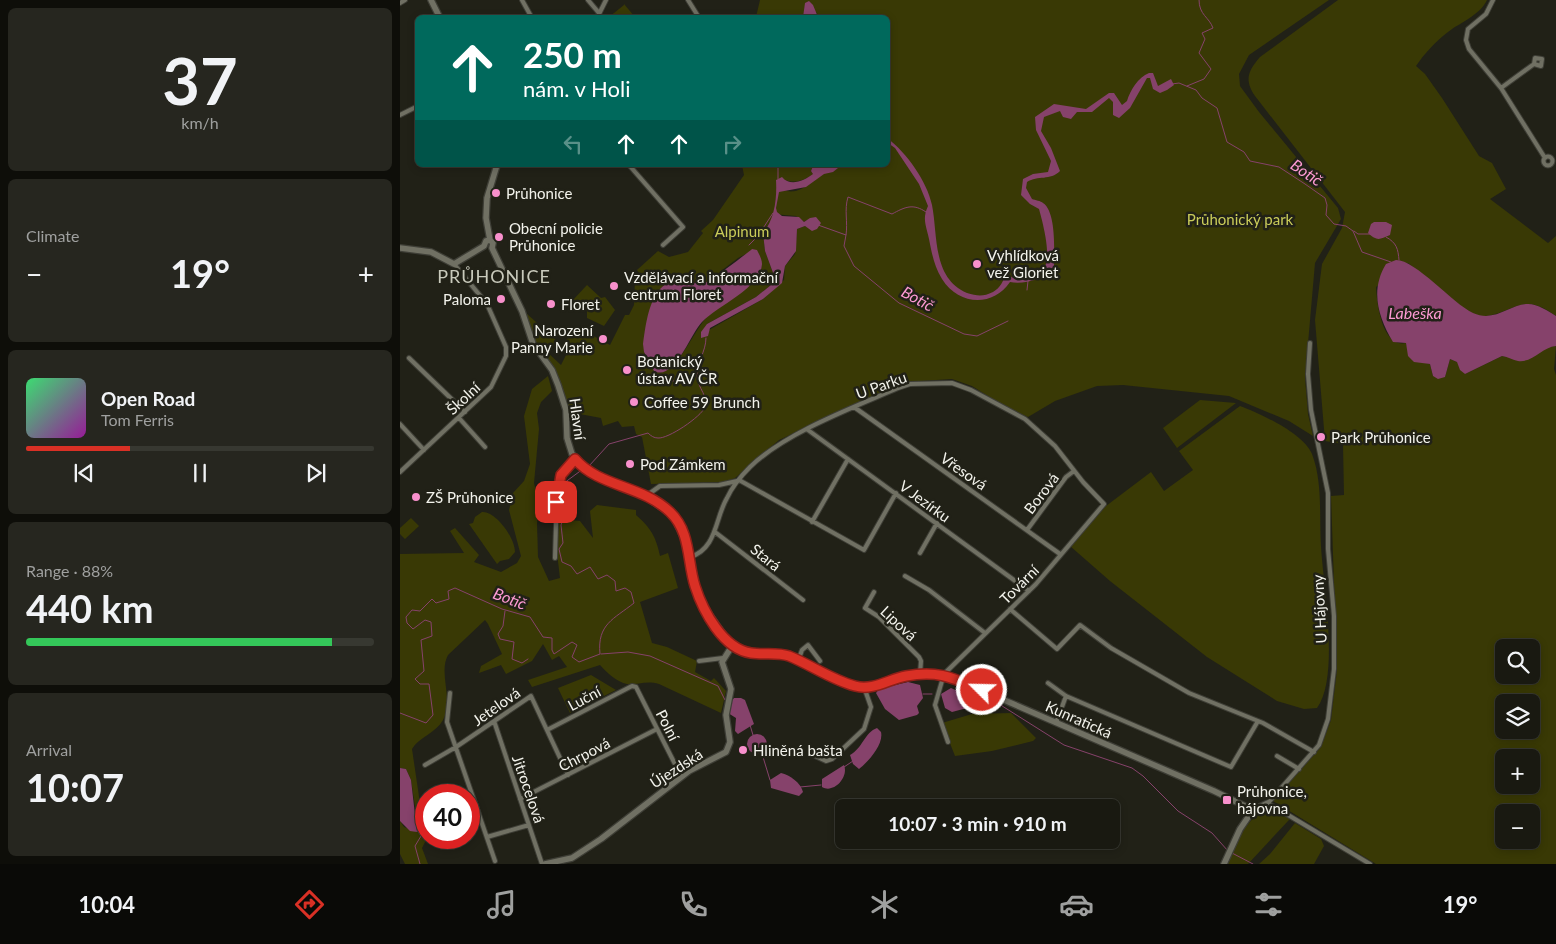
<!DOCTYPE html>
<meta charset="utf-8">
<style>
:root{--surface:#191911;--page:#26261f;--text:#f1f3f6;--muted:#9fa09f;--line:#373831;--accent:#d93025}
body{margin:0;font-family:Lato,sans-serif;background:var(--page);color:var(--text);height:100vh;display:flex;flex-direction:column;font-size:19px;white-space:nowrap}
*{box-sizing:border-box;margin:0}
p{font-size:16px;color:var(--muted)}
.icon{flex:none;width:28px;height:28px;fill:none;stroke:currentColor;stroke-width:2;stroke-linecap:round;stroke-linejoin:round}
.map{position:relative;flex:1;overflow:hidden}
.sheet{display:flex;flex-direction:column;gap:8px;padding:8px;background:#0e0e09;width:400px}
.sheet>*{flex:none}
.guide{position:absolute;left:15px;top:15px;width:475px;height:152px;border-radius:8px;box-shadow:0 2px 8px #0003,0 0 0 1px var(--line);background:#00695c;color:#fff;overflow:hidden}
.fabs{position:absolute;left:1095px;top:639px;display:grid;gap:10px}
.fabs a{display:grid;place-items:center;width:45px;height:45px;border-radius:8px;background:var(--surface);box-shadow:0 2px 8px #0003,0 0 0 1px var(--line);font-size:25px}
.speed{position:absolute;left:15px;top:784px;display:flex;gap:10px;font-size:25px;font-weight:700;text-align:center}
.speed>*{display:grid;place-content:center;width:65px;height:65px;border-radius:50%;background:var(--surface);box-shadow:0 2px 8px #0003,0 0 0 1px var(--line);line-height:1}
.speed .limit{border:8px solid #d22;background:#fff;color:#111}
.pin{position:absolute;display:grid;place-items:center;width:42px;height:42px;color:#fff;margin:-21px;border-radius:10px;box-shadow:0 2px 8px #0006}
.me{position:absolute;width:55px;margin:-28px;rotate:293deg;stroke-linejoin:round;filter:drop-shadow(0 0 4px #0008)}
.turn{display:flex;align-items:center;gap:18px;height:105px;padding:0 25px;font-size:22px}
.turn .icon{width:65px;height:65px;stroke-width:2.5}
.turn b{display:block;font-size:35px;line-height:42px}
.lanes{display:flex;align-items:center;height:48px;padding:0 25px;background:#0003;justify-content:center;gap:25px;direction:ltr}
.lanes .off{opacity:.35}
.big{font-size:38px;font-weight:700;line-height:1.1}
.sheet .widget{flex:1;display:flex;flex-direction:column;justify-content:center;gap:8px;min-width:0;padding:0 18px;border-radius:8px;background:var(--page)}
.sheet .dial{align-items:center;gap:0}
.dial b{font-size:65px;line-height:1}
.song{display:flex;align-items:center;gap:15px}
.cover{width:60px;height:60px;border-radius:8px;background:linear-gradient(135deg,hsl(140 70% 55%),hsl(300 70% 35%))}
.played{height:5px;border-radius:2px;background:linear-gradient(90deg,var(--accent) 30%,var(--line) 30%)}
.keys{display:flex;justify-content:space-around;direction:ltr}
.heat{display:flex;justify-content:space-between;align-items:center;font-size:28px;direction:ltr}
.charge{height:8px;border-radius:4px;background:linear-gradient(90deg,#34c759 88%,var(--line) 0)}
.trip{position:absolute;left:435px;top:799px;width:285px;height:50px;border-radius:8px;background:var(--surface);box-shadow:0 2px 8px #0003,0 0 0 1px var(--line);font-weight:700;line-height:50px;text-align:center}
.tabs{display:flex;height:80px;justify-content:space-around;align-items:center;background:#0a0a07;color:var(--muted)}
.tabs .icon{width:35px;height:35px}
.tabs .active{color:var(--accent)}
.tabs b{font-size:22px;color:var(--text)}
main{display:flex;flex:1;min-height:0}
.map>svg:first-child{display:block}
.green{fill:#393905;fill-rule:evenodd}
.water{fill:#86426b}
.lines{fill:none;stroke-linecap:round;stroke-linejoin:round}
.stream{stroke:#86426b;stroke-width:1}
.street-casing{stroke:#3e3e36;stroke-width:6}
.secondary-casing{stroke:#3e3e36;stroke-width:8}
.street{stroke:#707063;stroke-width:4}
.secondary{stroke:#707063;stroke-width:5.5}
.route-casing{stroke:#8d1f18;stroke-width:12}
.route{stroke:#d93025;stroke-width:9}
.poi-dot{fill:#f890cc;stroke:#212117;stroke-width:2}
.labels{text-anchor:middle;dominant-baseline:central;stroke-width:5;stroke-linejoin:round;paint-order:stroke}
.poi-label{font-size:15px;fill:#f3f3ec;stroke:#212117;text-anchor:start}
.park-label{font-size:15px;fill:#cacc59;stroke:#212117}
.street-label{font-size:15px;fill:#f3f3ec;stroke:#212117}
.water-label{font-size:16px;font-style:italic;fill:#fd9ad3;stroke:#212117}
.quarter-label{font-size:18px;letter-spacing:1px;fill:#c9cabc;stroke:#212117}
</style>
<main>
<section class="sheet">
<div class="widget dial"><b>37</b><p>km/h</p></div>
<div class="widget"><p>Climate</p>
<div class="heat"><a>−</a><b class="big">19°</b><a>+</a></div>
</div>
<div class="widget">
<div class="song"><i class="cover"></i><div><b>Open Road</b><p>Tom Ferris</p></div></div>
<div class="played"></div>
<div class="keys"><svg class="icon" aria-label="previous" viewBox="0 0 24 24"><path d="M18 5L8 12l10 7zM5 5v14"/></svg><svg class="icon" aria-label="pause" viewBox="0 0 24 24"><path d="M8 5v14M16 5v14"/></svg><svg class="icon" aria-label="next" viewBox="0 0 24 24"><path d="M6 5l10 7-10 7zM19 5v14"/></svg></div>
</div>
<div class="widget"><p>Range · 88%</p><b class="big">440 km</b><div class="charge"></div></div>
<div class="widget"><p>Arrival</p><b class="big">10:07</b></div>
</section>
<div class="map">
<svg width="1156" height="864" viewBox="0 0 1156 864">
<rect width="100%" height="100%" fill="#212117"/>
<!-- green -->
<path class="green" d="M360 0H929L849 55 839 74 840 86 859 112 938 208 941 219 915 263 905 378 908 414 913 436 889 421 829 396 723 385 697 386 655 401 628 417 607 408 572 386 552 379 505 382 379 440 335 478 324 482 251 484 242 437 236 434 234 426 222 427 218 421 203 426 201 418 169 412 160 381 154 368 134 342 126 313 158 342 147 352 161 365 171 345 166 340 177 328 188 337 190 334 210 345 225 315H229L234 305 235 279H233L239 273 237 270 258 251 269 257 288 252 303 233 301 231 313 220 344 175 342 165H417L413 166 411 171 414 174C404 180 396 184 385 180L383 190C401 196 410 181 423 174 429 171 433 172 438 167L434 165H488V18L418 17 417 13 405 6 403 17H356ZM373 214 396 216 404 222 407 220 409 228 405 226 397 229 395 254 385 266 384 280 363 299 309 330 307 324 356 297 376 281 365 251 363 233 372 219ZM352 251 349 285C336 297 321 304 308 316 295 327 274 382 254 371L244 352 245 332 254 297 274 281 306 283 316 278 321 271 338 258Z
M938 0H1087C1080 15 1061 22 1048 32 1035 42 1025 53 1016 66L1025 74 1042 98 1079 156 1092 163 1106 189 1090 199 1148 243 1156 236V316C1150 312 1143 307 1135 305 1117 300 1100 318 1079 316 1064 313 1023 275 1008 263L976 287C977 304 982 348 1006 343L1008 350 1022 362 1030 364 1033 376 1045 377 1050 359 1057 362 1065 374 1102 356 1126 360 1145 347 1156 346 1154 369 1156 375V864H976L873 801 921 747 931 720 937 670 931 496 944 495 943 444 925 441 915 320 922 264 942 228 945 212 855 96C844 80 848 71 860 57ZM1104 648H1131V675H1104ZM1104 702H1131V730H1104ZM1104 758H1131V785H1104ZM1104 812H1131V840H1104Z
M224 4 235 17H209L224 5Z
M187 285 201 298 205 297 215 310 204 326 187 318V311L172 301Z
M148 376 152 391 141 402 137 413 139 429 134 483 139 503 137 523 138 557 149 581 160 578 157 553V519L180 521 193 538 190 511 197 505 236 510V515C251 528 256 537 260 556L268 553 278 588 240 602 252 643 267 647 297 661 295 672 311 681 314 678 326 691 321 713 259 684C245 680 235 686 227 684 217 682 207 673 200 665L132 687 128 680 167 667 159 656 152 660 143 644 132 661 106 674 101 665 79 673 81 666 102 654 88 624 85 620 48 655C38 673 54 700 43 720 36 733 19 737 12 749L21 810 26 823 27 838 22 848 28 864H5L0 854V821L4 827 17 832 18 826 11 780 6 769 0 768V554L64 553 50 531 55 528 79 555 74 562 101 572 117 563 121 556 109 510 113 493 124 481 130 464 124 416 132 389Z
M800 400 836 403 777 448 763 428Z
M840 406C861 414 903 433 912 454 923 483 919 516 921 546 923 585 940 676 917 708L904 709 877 701 807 657 710 581 670 546 706 506 751 472 764 491 793 470 779 451Z
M82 512C96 511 115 538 115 552L109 559 100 561 97 564 69 524 73 523 75 517Z
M11 518 19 526 5 539 0 534V528Z
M191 675 216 690 170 713 158 688Z
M611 713 636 738 633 741 592 751 555 756 542 723 572 714Z
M870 806 890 819 888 821 848 864H827C837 839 846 819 870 806Z
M895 823 921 839 924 846 914 864H859L870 854Z"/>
<!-- water -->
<path class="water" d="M409 1 413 5 418 17H403L405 3Z
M749 73H753L758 86 771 79 774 85 767 90 760 93 753 89 750 78H747L730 108 719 118 713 115V102L709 98 692 112H677L671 119 663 117 660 111 644 117 641 131 651 148 660 171C650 181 638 175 627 182L626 188 632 199C635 200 641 201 643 203 657 212 654 255 654 269 644 279 623 285 610 282 593 307 559 306 542 279 534 266 532 254 529 239 526 225 522 219 528 206L519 184 495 148 488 143V139C506 152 527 181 532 205 538 235 532 278 567 293 577 296 583 297 593 292 600 288 604 281 605 273L615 279C622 276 636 273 642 270 654 262 642 220 639 209L630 204 621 195 623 179 633 174 648 172 651 161 636 130 635 117 654 104 686 109 709 93H714L722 105 727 101C730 91 738 77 749 73Z
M434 165 438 168 433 172 424 174 406 187 379 192 376 208 377 212 382 216 399 217 404 222 410 218 416 217 421 223 417 229 412 231 405 226 397 229 396 251 385 266 382 283 363 299 310 328 308 336 301 338V332L307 324 356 297 376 281 365 251 363 233C375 219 377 198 376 180L382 177C390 187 404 181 413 174L411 171 413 166Z
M974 222H986L992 225 990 235C979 240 977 241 968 233L971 224Z
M352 249 357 250C359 254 362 259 362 264 361 288 317 306 302 322 291 333 274 382 254 371L244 352 243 344C246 323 250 283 276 281 286 281 298 285 307 282 310 281 349 252 352 249Z
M996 260C1016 260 1052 303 1073 313 1095 323 1110 304 1128 304 1138 304 1148 311 1156 316V346C1142 347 1133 363 1118 361 1113 360 1108 357 1102 356L1065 374 1060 370 1057 362 1050 359 1045 377 1038 379 1033 376 1030 364 1014 362 1008 356 1006 343 993 342C978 317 970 290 986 264Z
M508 682 520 685 523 698 517 706 519 713 517 715 499 720 485 709 476 693 479 689Z
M551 688 573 698 567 708 552 712 545 708 541 694Z
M334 698H341L345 700 354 724 338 734 335 731 336 718 328 713 329 704Z
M477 728 481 732C484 744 468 762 459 769L453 764 450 755C462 749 465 732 477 728Z
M347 744a10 10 0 1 1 20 0a10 10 0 1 1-20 0Z
M444 765C449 777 434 794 422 787V779Z
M0 768 6 769 11 780 17 832 10 831 0 821Z
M381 773C390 775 401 783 403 792L399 796 371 788 370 780Z"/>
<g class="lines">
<!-- stream -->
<path class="stream" d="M772 84 779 83 796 90 802 98 817 108 827 142 844 152 850 161 879 167 905 184 925 198 927 205 926 215 934 224 946 226 953 231 962 252 991 262
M787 86 804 79 811 69 799 53 805 39 802 33 813 28C809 17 799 15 799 0
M378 165V179
M418 225 446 235C448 222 444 210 448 197L492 214C505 207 513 203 526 212
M954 231 958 234H970
M446 235 444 246 454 266 499 303 564 334 577 336 608 321
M358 236 373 213
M986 237C997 243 998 249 999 260
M349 245 356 238
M627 290 628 281
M281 357 296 367
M272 381H282
M189 466 209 444 248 433C251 436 254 438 258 438 268 439 301 417 305 407 309 398 298 387 297 378 296 363 306 352 306 338
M105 611 103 626 98 634 100 639 114 642 112 659 122 663 128 659
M201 654 228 652 250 656 318 686 325 700
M523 694H532
M573 698 599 704 664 745 732 768 743 776 778 811 812 833 828 851
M0 713 26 723 33 715 29 684H20L15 679 24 671 21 640 32 636 31 622 25 620 13 629 7 623 6 617 12 610 20 611 32 599 36 603 49 599 48 591 55 588 102 609 130 617 143 637 152 638V650L154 654 172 642 177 645 172 657 179 662 200 654C197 624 214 619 234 603L231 592 225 588 216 591 215 581 207 575 198 579 190 567 177 574 171 566 162 562 159 549 163 543 161 525 166 511 160 499 164 483 183 469
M350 725 353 735
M365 753 363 757 370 780
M444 767 453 761
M400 787 421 785
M17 830 21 836 15 846 20 864
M832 853 853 864"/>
<!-- street casing -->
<g class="street-casing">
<path id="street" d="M122 0 132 18
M188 0 199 13
M288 0 298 16 296 18
M1093 0 1086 14 1068 29 1066 40 1069 49 1101 88 1145 158
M0 3 5 0
M197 18 206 0
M1101 88 1134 64 1135 58 1142 59 1141 66 1134 64
M0 115 18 106
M1143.5 161a4.5 4.5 0 1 1 9 0a4.5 4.5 0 1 1-9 0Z
M229 165 283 227 263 245
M910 343 908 374 911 410 928 493V549L934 616V669L928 719 919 745 868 803 970 864
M9 358 65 412
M454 407 660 554
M59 418 85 447
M0 424 24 450
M408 430 629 591
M0 472 91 387 106 356V347L87 304 54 264
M339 480 464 550 496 493
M246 496 260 486 319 485 337 481
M412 522 448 459
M627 530 666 477 674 471
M315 532 403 600
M520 553 537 523
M290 557C317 549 315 518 327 498 332 487 341 476 350 467 385 433 452 408 498 388L510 384 552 383 571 390 625 419 655 446 683 482 704 504 636 584 544 674 535 705 548 742
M155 558 157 491 161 475 175 459
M505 576 529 590 585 633
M474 592 465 608 479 617 519 657 521 661 520 674
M610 609 657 649 680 625 711 648 789 693 863 723 914 752
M299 661 323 658
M398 661 402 650 408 645 420 661
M648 683 666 696 831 767 858 721
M50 693 47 722 95 861
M94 721 142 864
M656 723 666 696
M147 730 232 686 236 687 281 776
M411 754 426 761 432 759 464 729 471 707 464 687
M877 756 899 769
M25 765 56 747 131 696 168 775
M120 799 257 729
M87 837 129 825"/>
</g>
<!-- secondary casing -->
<g class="secondary-casing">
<path id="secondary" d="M31 0 40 18
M97 165 87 198 86 218 90 240 93 243 92 248 122 311 133 344 152 370 158 385 166 410 167 438 172 454 192 474 240 493 273 515 288 547 295 587 302 604 330 644 339 650 351 653 386 655 457 687 479 685 505 676 544 674 814 791 853 810
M0 248 31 252 54 264 84 246 86 241 90 240
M853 810 868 803
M145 864 172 858 201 839 289 771 326 752 330 742 326 715 331 689 322 662 332 646
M824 864 840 829 853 810"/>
</g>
<!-- street -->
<use href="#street" class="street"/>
<!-- secondary -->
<use href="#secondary" class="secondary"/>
</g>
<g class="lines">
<!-- route casing -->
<g class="route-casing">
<path id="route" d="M156 502 161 475 175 459C199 487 242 485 270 512 291 532 287 561 295 586 303 611 323 649 351 653 364 655 377 652 389 656 411 665 432 680 455 686 473 691 489 679 506 676 539 670 553 678 582 690"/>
</g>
<!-- route -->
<use href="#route" class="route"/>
</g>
<!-- markers -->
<g class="poi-dot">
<circle cx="96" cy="193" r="5"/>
<circle cx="99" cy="237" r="5"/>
<circle cx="577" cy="264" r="5"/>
<circle cx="214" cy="286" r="5"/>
<circle cx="101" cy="299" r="5"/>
<circle cx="151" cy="304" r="5"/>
<circle cx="203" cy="339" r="5"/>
<circle cx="227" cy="370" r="5"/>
<circle cx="234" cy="402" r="5"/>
<circle cx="921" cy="437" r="5"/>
<circle cx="230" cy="464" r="5"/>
<circle cx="16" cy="497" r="5"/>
<circle cx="343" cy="750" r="5"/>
<rect x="822" y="795" width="10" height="10" rx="2.5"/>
</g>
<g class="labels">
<!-- poi labels -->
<g class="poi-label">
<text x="106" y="193">Průhonice</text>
<text x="109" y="228">Obecní policie<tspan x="109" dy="17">Průhonice</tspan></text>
<text x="587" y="255">Vyhlídková<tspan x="587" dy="17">vež Gloriet</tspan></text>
<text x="224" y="277">Vzdělávací a informační<tspan x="224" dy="17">centrum Floret</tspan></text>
<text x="91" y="299" text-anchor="end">Paloma</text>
<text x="161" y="304">Floret</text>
<text x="193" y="330" text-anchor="end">Narození<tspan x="193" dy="17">Panny Marie</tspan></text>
<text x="237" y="361">Botanický<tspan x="237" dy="17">ústav AV ČR</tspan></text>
<text x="244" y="402">Coffee 59 Brunch</text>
<text x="931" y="437">Park Průhonice</text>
<text x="240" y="464">Pod Zámkem</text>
<text x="26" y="497">ZŠ Průhonice</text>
<text x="353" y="750">Hliněná bašta</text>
<text x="837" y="791">Průhonice,<tspan x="837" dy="17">hájovna</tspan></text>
</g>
<!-- park labels -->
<g class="park-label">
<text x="840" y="219">Průhonický park</text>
<text x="342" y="231">Alpinum</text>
</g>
<!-- street labels -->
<g class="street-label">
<text transform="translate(481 385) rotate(-20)">U Parku</text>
<text transform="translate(63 398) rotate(-43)">Školní</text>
<text transform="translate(178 419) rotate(82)">Hlavní</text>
<text transform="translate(564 471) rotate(35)">Vřesová</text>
<text transform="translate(641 493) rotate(-53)">Borová</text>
<text transform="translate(525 501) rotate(36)">V Jezírku</text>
<text transform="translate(366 557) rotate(39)">Stará</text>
<text transform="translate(619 584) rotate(-45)">Tovární</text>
<text transform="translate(919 609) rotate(-93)">U Hájovny</text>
<text transform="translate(499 623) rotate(43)">Lipová</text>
<text transform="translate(184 698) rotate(-28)">Luční</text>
<text transform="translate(96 706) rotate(-35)">Jetelová</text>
<text transform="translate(679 719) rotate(24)">Kunratická</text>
<text transform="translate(268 725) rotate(63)">Polní</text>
<text transform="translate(184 754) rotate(-27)">Chrpová</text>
<text transform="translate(276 768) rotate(-33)">Újezdská</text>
<text transform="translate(129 789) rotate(71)">Jitrocelová</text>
</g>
<!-- water labels -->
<g class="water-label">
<text transform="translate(907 172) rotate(34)">Botič</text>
<text transform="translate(518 298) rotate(29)">Botič</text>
<text x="1015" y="312">Labeška</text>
<text transform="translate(110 598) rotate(21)">Botič</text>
</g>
<!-- quarter labels -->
<g class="quarter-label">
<text x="94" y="276">PRŮHONICE</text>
</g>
</g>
</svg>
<div class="fabs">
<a><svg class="icon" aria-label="search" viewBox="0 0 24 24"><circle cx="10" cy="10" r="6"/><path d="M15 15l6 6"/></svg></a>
<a><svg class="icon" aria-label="layers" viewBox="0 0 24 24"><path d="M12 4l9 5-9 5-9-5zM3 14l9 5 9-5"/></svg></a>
<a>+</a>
<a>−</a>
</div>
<div class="speed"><div class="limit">40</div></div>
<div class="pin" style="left:156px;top:502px;background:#d93025"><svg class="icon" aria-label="arrive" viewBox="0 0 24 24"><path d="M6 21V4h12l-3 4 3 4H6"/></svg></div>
<svg class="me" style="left:582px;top:690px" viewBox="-20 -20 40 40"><circle r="17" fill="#d93025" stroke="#fff" stroke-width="3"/><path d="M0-11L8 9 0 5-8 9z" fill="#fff"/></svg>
<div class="trip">10:07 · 3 min · 910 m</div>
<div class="guide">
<div class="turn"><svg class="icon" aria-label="ahead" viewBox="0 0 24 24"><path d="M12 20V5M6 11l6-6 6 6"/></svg><div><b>250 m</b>nám. v Holi</div></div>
<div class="lanes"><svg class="icon off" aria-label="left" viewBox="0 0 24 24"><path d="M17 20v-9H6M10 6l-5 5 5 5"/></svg><svg class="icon" aria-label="ahead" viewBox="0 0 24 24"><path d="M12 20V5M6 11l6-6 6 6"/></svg><svg class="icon" aria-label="ahead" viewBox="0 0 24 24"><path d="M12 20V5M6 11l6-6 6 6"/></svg><svg class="icon off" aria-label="right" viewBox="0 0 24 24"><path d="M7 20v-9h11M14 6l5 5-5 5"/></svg></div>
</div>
</div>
</main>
<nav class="tabs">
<b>10:04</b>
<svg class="icon active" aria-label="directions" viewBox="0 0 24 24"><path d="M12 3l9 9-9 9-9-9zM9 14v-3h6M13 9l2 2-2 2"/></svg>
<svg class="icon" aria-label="music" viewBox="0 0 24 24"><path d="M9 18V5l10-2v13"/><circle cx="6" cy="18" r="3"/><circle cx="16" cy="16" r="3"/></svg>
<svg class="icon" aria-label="phone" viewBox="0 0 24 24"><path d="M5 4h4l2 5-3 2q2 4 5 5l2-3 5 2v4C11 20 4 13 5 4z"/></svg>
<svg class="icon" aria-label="climate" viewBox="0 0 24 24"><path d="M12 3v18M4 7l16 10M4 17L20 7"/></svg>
<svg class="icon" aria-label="car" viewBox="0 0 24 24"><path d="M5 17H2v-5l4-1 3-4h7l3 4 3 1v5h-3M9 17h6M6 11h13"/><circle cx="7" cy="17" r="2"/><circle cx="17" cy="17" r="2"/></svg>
<svg class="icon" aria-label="filters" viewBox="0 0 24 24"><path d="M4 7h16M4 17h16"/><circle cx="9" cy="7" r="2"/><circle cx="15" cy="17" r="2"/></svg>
<b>19°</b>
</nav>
